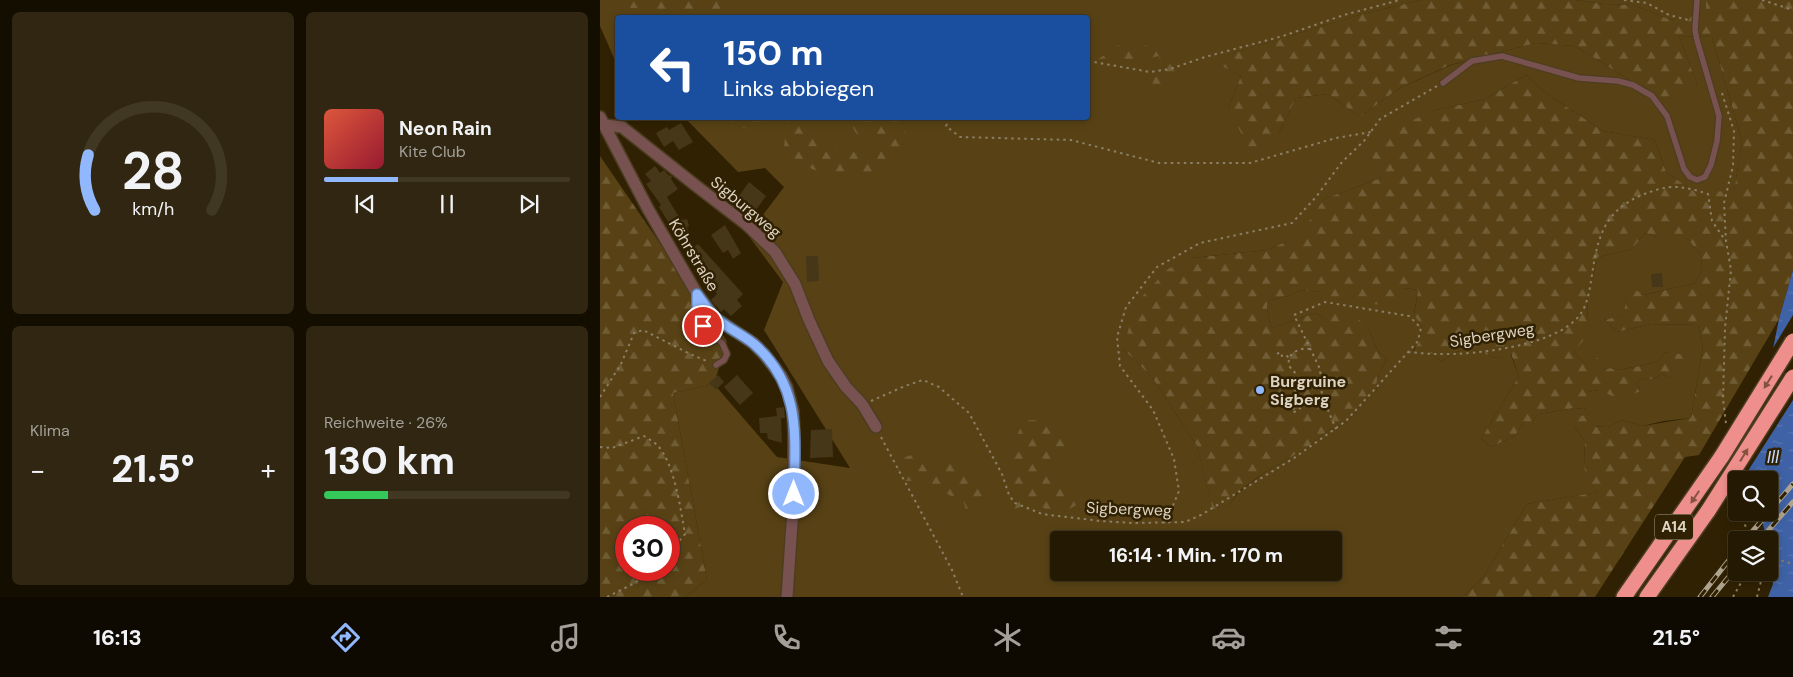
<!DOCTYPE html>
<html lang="de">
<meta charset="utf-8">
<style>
:root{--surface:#241902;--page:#302611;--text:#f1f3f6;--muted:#a3a099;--line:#413824;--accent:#91b8fd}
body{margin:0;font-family:"DM Sans",sans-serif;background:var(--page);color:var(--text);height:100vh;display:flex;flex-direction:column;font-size:19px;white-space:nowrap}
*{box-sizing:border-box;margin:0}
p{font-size:16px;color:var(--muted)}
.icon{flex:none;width:28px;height:28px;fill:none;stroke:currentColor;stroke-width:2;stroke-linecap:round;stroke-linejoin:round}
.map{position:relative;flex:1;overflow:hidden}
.side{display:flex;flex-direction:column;gap:12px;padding:12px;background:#140e01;width:600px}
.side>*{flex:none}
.hud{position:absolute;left:15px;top:15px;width:475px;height:105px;border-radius:5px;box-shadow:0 2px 8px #0003,0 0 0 1px var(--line);background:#1a4fa0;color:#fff;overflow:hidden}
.controls{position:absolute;left:1128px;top:471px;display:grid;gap:10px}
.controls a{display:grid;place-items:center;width:50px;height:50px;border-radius:5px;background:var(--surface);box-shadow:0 2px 8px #0003,0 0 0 1px var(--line);font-size:25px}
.speed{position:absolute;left:15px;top:516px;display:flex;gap:10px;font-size:25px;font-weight:700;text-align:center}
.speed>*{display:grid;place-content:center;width:65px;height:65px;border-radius:50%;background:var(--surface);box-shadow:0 2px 8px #0003,0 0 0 1px var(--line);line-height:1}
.speed .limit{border:8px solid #d22;background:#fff;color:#111}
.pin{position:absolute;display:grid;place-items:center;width:42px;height:42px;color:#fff;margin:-21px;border:2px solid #fff;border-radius:50%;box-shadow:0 1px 5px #0007}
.me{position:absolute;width:55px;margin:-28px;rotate:0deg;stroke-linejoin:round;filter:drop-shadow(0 0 4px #0008)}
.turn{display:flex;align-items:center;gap:18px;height:105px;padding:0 25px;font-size:22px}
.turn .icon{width:65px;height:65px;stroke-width:2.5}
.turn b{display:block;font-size:35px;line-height:42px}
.big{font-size:38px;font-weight:800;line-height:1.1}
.side .card{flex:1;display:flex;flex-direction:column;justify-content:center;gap:8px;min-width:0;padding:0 18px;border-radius:8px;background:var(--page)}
.side .dial{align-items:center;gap:0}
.dial svg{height:130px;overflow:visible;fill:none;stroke:var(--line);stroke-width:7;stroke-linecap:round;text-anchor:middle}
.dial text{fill:var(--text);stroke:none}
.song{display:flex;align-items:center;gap:15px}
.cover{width:60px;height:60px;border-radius:8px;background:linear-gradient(135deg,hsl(10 70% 55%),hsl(350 70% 35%))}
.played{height:5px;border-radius:2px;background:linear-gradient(90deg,var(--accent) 30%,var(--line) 30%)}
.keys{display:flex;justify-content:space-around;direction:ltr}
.heat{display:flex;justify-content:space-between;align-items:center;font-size:28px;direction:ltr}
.charge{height:8px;border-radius:4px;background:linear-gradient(90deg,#34c759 26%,var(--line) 0)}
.side .tiles{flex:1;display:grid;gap:12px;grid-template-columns:repeat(2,1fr)}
.trip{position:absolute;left:450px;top:531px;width:292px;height:50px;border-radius:5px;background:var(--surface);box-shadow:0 2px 8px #0003,0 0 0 1px var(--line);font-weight:800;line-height:50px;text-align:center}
.menu{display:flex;height:80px;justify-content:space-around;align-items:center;background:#0e0a01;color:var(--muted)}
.menu .icon{width:35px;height:35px}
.menu .on{color:var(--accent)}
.menu b{font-size:22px;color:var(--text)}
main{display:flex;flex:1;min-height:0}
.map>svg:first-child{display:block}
.green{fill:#584215;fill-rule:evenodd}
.forest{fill:url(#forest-firs);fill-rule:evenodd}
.water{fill:url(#water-ripples)}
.pier{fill:#302102}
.building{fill:#473719}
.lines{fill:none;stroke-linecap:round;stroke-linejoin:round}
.lane-casing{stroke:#4c3d21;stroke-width:8}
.street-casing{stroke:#4c3d21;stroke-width:14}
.highway-casing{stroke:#4c3d21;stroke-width:18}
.path{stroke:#8a7e66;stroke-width:2;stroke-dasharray:2.5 4;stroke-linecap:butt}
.lane{stroke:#785250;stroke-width:5.5}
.street{stroke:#785250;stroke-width:11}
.highway{stroke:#ee8f8c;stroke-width:15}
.rail-casing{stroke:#aea38e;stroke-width:5}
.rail{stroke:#302102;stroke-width:3;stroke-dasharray:9;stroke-linecap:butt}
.highway-bridge-casing{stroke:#4c3d21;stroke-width:18;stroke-linecap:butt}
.highway-bridge{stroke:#ee8f8c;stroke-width:15}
.oneway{fill:#865240}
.route-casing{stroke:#5e78a4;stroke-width:12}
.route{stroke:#91b8fd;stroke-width:9}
.poi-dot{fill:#91b8fd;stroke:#302102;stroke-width:2}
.labels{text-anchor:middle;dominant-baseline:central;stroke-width:5;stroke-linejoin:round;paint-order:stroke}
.shield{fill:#302102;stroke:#a99e88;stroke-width:1}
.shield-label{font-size:15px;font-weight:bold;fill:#ddd3c2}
.street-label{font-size:16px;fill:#ddd3c2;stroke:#302102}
.poi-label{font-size:16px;font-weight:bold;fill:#ddd3c2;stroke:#302102;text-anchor:start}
.water-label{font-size:18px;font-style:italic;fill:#c2d8fe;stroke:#302102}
</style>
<main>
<section class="side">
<div class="tiles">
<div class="card dial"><svg viewBox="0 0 100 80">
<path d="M14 69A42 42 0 1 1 86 69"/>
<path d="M14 69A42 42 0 0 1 10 35" stroke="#91b8fd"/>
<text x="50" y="56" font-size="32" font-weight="700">28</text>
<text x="50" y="72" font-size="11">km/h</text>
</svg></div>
<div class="card">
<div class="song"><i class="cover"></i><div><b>Neon Rain</b><p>Kite Club</p></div></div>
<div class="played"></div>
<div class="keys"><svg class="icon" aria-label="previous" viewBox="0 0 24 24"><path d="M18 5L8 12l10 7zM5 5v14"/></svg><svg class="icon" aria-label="pause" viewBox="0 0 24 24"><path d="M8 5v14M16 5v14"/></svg><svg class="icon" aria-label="next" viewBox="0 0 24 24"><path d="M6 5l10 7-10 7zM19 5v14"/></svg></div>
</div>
<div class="card"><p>Klima</p>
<div class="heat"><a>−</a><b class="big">21.5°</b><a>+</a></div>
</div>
<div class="card"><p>Reichweite · 26%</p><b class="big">130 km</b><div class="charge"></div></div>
</div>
</section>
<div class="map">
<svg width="1193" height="597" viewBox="0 0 1193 597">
<defs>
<pattern id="forest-firs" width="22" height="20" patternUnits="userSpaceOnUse" patternTransform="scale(1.25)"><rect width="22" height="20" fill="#584215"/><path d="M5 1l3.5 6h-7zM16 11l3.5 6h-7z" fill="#705c35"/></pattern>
<pattern id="water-ripples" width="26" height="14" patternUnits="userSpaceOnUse" patternTransform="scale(1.25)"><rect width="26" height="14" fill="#3e62a5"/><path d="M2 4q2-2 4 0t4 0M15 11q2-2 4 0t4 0" fill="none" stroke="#5978b0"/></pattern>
</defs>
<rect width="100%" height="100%" fill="#302102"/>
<!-- green -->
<path class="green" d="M0 0H821L763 14 611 60 641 76 628 108 678 135 696 98 728 94 760 117 798 89 851 65 936 43 975 46 1059 98 1097 84 1079 36 1112 37 1142 141 1134 192H1095L1066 172 1055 140 1003 131 943 91 926 75 885 99 833 111 772 154 781 178 724 199 701 235 668 250 592 258 523 349 552 377 597 446 613 510 630 504 638 493 665 472 707 448 727 431 745 424 770 396 776 394 777 379 787 359 778 351 768 327 725 319 716 313 671 328 667 309 668 301 691 295 701 290 722 292 747 298V290L805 288 818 290 814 314 822 326 820 339 813 351 831 353 841 361 860 350 870 349 897 358 910 353 919 376 881 439 891 447 915 436 924 422H932L938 414 975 408 985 409 986 392 999 390 1041 391 1036 383 1044 378 1049 380 1063 374 1070 378 1080 371 1074 354 1065 352 1058 361 1044 365 1019 370 1010 368 1003 370 984 362 974 352 987 325 988 293 998 257 1032 249 1045 233 1059 238H1087L1102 257 1101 271 1095 283 1026 299 1025 314 1005 320 1017 332 1051 324 1098 325 1103 346 1091 418 1064 421 1042 426 1022 420 1008 427 974 426 985 442 984 466 1000 492 927 504 884 576 863 597H85L107 580 73 393 114 384 177 457 250 468 164 330 183 282 148 235 184 187 165 168 138 172 85 118H488V18H18L17 65 0 26ZM459 540H734V572H459Z
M975 0H1106L1107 17H1080L1071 20 1033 5 1004 4Z"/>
<!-- forest -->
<path class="forest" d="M20 0H128L138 17H66L60 9 31 8Z
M821 0H975L1004 4 1033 5 1071 20 1080 17H1106V0H1193V270L1179 319 1099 455 1085 457 995 597H863L884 576 927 504 999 492 988 483 984 466 985 442 974 426 978 416 992 415 996 427H1008L1022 420 1042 426 1091 418 1103 346 1098 325 1051 324 1017 332 1005 320 1024 314 1026 299 1034 289 1044 295 1095 283 1101 271 1102 257 1087 238H1059L1045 233 1032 249 998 257 988 293 987 325 985 338 974 352 984 362 998 358 1003 370 1010 368 1019 370 1044 365 1058 361 1065 352 1092 356 1094 363 1070 378 1063 374 1049 380 1044 378 1036 383 1041 391 1019 399 999 390 987 392 990 404 984 409 975 408 938 414 932 422H924L915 436 891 447 881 439 919 376 911 354 897 358 870 349 860 350 841 361 831 353 823 357 813 352 820 339 822 326 814 315 818 290 805 288 785 305 759 303 747 290V299H726L722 292 701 290 691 295 668 301 667 309 671 328 716 313 725 319 732 314 753 315 768 327 778 351 787 359 777 379 776 395 770 396 745 424 727 431 707 448 665 472 638 492 630 504 613 511 597 446 552 377 523 349 536 303 568 269 592 258 668 250 700 235 724 199 781 178 771 154 779 135 833 111 885 99 926 75 943 91 1003 131 1055 140 1066 172 1095 192 1134 191 1142 141 1112 37 1079 36 1097 84 1082 97 1059 98 975 46 936 43 850 65 798 89 760 117 728 94 696 98 678 135 650 150 628 108 641 76 610 60 763 14Z
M519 45 532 51 547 45 573 50 580 86 556 92 550 76 563 70 559 56 514 66 494 62Z
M124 118H171L146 129Z
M187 118H205L213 135 228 137 243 153 260 151 277 144 269 138 257 135 248 118H310L300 148 279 172 239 180 200 164 184 147Z
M0 156 127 341 114 384 73 393 107 580 85 597H0ZM26 528H69V570H26Z
M425 420 454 421 469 449 452 473 467 485 483 501 466 511 454 512 441 507 428 504 415 509 401 478 415 470 410 447Z
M321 452 339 468 351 460 358 469 380 490 387 504 378 511 366 509 363 501 347 494 330 491 314 481H301L296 460Z"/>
<!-- water -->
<path class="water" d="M1193 270V597H1168L1173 584 1169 540H1167L1160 513 1169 512V480H1151L1148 473 1179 319Z"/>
<!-- pier -->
<path class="pier" d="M1193 315V400L1146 474 1170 353Z"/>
<!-- building -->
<path class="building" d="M81 123 93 142 79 150 73 141 64 147 56 133 67 127 69 130Z
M55 166 60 173 64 170 68 175 72 176 71 179 78 189 67 197 77 214 83 220 87 219 89 226 87 227 89 232 78 238 59 207 61 205 46 184 51 181 45 174Z
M149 182 166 196 156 210 149 205 145 211 134 203Z
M125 225 141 253 133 259 128 250 123 253 111 235Z
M98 244 143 294 137 300 142 306 131 316 124 309 121 312 111 300 117 294 93 264 98 259 90 250Z
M206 256H218L219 281 207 282Z
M1062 273 1063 287H1052L1051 274Z
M118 375 124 382 116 390 109 383Z
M137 375 153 393 140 405 124 387Z
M184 407 185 418H181L182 443 168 439 167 433H160L159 418 177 416 176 408Z
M232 429 233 457 210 458 211 430Z"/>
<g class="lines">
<!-- lane casing -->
<g class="lane-casing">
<path id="lane" d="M843 83 872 61 902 56 979 78 1018 81 1033 85 1052 96 1067 116 1084 169 1090 177 1097 180 1105 177 1111 165 1117 141 1119 116 1097 40 1095 30 1097 0
M97 298V314L103 326 122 343 127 354 124 360 116 365"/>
</g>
<!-- street casing -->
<g class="street-casing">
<path id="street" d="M0 117 48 209 97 294 115 318 153 343 164 354 181 376 187 388 193 411 194 434V494L187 597
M5 125 22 127 95 185 147 225 175 252 195 284 209 320 228 361 246 387 262 404 276 427"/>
</g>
<!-- highway casing -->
<g class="highway-casing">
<path id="highway" d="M1024 597 1122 456
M1047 597 1108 511"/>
</g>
<!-- path -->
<path class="path" d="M1024 0 1047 3 1069 15 1088 20
M1162 0 1193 10
M488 61 550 72 570 69 605 57 683 36 744 15 800 0
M1122 93 1134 131 1133 166 1124 203 1126 241 1131 270 1125 328 1123 399 1126 424
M350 118 346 126 360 137 471 140 559 163H650L736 138 771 132
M710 349C700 347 684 354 690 367 692 370 694 371 696 374L694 380 697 403 694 405 693 413 703 406 716 403 722 396
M808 352C818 353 829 354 839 354 875 355 955 346 979 316 987 306 989 293 991 281 997 242 1001 212 1042 195 1069 184 1081 185 1108 194L1112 221 1125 240
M677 354 680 352 682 356 686 355 689 358
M0 397 21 364 34 333 43 330 90 354 109 362
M271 401 305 386 323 380 339 387 369 413 402 474 409 495 415 503 442 514 500 521 533 523 585 522 601 515 694 458 746 421 818 341 821 328 809 316 725 302 694 315 720 369 722 396 736 429
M281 437 352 570 363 597
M0 447 12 448 44 436C48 439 53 441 57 445 74 461 81 511 85 534L69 553
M1141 512 1146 528
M564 523 572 508 579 491 574 459 553 410 520 366 517 337 526 307 557 267 600 243 692 223 716 197 742 162 764 141 780 119 837 86
M1169 557 1193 564
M1145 576H1149L1151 572
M7 597 31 585 55 570
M1133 597 1147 572
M1157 597 1161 581V572"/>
<!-- lane -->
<use href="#lane" class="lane"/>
<!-- street -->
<use href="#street" class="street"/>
<!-- highway -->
<use href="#highway" class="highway"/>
<!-- rail casing -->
<g class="rail-casing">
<path id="rail" d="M1145 540 1193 484
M1160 540 1193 502
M1100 597 1136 551
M1112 597 1136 568"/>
</g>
<!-- rail -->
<use href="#rail" class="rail"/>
<!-- highway-bridge casing -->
<g class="highway-bridge-casing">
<path id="highway-bridge" d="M1122 456 1193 341
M1108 511 1193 377"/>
</g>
<!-- highway-bridge -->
<use href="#highway-bridge" class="highway-bridge"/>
</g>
<!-- one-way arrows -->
<defs><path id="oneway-solid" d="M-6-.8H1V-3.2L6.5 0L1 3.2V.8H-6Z" transform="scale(1.25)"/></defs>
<g class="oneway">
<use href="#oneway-solid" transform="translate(1168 382) rotate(122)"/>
<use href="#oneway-solid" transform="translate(1144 455) rotate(-58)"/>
<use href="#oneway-solid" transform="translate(1095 497) rotate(124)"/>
</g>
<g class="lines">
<!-- route casing -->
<g class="route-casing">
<path id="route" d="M103 326 97 314V294C103 302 109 312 116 318 127 328 142 334 154 344 202 386 195 437 194 494"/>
</g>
<!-- route -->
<use href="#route" class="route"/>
</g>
<!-- markers -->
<circle class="poi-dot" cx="660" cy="390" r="5"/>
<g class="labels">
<!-- shield labels -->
<rect class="shield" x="1055" y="514.5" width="38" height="25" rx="4"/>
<g class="shield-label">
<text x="1074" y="527">A14</text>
</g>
<!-- street labels -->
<g class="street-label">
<text transform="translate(146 207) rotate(40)">Sigburgweg</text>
<text transform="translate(94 255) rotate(59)">Köhrstraße</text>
<text transform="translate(892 335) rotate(-9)">Sigbergweg</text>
<text transform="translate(529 509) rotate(2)">Sigbergweg</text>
</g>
<!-- poi labels -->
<g class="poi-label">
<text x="670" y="381">Burgruine<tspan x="670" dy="18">Sigberg</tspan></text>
</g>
<!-- water labels -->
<g class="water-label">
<text x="1173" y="457">Ill</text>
</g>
</g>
</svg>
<div class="controls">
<a><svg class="icon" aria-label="search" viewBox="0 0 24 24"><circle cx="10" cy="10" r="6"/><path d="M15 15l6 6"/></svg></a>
<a><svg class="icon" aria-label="layers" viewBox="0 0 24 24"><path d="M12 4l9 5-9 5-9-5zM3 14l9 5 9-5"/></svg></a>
</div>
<div class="speed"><div class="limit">30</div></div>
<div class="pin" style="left:103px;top:326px;background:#d93025"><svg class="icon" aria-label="arrive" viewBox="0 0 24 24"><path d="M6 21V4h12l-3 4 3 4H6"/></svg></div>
<svg class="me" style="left:194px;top:494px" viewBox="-20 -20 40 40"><circle r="17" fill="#91b8fd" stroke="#fff" stroke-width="3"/><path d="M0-11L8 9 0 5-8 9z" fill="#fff"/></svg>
<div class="trip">16:14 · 1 Min. · 170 m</div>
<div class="hud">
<div class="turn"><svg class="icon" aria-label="left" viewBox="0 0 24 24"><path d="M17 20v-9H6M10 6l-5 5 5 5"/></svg><div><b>150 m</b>Links abbiegen</div></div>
</div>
</div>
</main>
<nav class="menu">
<b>16:13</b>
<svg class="icon on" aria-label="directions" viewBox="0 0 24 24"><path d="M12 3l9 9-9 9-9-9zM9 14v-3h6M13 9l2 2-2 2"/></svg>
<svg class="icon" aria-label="music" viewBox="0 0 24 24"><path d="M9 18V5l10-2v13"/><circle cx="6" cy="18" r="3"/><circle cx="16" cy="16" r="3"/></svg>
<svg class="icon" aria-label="phone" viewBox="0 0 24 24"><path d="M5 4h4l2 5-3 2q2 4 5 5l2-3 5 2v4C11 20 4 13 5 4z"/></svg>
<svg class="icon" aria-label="climate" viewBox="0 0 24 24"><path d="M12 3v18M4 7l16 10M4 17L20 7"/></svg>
<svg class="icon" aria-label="car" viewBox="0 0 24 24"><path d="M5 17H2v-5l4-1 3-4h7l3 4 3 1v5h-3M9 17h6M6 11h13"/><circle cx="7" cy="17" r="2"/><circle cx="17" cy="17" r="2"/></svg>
<svg class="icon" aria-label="filters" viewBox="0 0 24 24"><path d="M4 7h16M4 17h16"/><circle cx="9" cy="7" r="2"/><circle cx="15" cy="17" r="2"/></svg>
<b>21.5°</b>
</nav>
